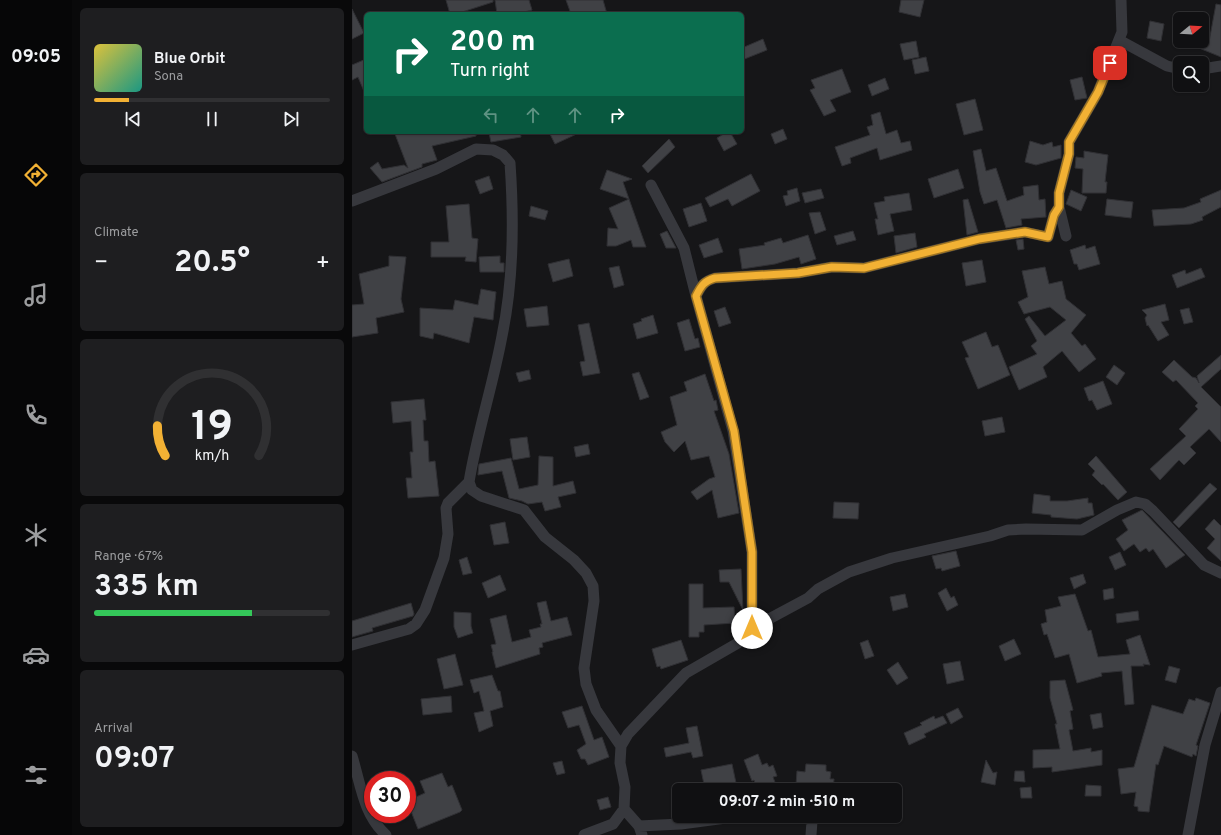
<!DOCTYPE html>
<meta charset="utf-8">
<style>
:root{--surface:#101012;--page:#1e1e20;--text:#f1f3f6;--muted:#9c9d9f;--line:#303032;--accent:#f2b134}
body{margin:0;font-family:Overpass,sans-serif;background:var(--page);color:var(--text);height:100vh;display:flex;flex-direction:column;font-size:15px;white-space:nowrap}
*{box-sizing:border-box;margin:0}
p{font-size:13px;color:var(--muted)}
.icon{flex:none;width:22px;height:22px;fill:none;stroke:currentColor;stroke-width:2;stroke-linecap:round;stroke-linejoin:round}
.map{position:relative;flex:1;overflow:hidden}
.side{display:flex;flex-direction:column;gap:8px;padding:8px;background:#09090a;width:280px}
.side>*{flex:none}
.top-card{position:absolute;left:12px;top:12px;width:380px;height:122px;border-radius:6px;box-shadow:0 1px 3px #0004,0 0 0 1px var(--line);background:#0b6e4f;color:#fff;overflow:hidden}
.needle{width:26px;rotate:72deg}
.fabs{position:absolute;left:821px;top:12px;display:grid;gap:8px}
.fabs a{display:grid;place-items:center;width:36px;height:36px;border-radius:6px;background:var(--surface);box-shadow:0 1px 3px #0004,0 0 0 1px var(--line);font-size:20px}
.speed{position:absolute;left:12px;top:771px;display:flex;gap:8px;font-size:20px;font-weight:700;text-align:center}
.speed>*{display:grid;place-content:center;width:52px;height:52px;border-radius:50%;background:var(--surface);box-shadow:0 1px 3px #0004,0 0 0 1px var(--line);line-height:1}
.speed .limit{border:6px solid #d22;background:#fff;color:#111}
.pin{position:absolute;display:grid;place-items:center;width:34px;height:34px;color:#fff;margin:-17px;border-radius:8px;box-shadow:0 2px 6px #0006}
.me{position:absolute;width:44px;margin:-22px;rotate:0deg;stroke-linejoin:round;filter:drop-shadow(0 0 3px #0008)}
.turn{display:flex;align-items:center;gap:14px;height:84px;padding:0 20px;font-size:18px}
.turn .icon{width:52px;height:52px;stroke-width:2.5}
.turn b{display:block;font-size:28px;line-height:34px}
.lanes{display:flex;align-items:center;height:38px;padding:0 20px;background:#0003;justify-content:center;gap:20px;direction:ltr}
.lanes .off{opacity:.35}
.big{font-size:30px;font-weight:700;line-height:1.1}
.side .widget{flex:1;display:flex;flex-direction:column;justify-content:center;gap:6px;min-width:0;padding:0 14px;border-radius:6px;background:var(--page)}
.side .dial{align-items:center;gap:0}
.dial svg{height:104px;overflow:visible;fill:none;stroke:var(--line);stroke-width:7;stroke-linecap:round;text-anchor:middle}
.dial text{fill:var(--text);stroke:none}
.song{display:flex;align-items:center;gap:12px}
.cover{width:48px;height:48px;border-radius:6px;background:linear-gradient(135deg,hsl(50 70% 55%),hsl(170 70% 35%))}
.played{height:4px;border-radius:2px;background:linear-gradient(90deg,var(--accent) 15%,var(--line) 15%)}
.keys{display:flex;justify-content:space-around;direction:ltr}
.heat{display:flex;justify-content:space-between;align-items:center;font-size:22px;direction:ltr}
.charge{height:6px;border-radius:3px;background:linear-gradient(90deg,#34c759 67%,var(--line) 0)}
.trip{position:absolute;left:320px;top:783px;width:230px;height:40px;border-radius:6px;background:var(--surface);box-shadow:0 1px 3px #0004,0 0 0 1px var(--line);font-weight:700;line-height:40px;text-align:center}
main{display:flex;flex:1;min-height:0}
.dock{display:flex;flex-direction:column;width:72px;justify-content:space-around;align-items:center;background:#060607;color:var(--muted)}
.dock .icon{width:28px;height:28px}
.dock .current{color:var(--accent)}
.dock b{font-size:18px;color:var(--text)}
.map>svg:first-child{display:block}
.building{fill:#404145;stroke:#303034}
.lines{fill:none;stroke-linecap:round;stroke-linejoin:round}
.street{stroke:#37383d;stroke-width:11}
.route-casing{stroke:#9d7322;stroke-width:10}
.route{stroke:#f2b134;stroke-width:7}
</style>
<main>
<nav class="dock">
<b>09:05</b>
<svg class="icon current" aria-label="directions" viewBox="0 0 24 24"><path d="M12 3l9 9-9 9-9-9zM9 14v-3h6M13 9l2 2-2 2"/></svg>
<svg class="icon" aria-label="music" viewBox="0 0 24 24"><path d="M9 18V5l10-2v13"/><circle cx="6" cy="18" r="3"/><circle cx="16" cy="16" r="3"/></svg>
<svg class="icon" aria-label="phone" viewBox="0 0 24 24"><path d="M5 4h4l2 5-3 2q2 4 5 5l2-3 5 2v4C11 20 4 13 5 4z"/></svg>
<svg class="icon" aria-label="climate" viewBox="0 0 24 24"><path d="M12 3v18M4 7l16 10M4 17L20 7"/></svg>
<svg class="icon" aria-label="car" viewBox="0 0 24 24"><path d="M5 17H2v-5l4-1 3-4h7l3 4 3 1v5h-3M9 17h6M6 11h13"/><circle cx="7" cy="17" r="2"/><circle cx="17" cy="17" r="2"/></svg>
<svg class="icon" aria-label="filters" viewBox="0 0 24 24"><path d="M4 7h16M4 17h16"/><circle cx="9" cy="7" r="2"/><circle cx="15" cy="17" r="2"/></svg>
</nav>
<section class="side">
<div class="widget">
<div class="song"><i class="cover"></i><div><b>Blue Orbit</b><p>Sona</p></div></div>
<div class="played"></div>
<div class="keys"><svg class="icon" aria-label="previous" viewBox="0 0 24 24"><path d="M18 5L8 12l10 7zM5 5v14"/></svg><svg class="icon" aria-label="pause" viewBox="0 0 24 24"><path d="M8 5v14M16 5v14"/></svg><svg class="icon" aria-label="next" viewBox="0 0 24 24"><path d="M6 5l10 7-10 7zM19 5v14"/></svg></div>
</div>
<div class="widget"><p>Climate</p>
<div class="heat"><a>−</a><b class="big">20.5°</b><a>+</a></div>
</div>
<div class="widget dial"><svg viewBox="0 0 100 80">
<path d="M14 69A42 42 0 1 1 86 69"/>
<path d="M14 69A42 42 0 0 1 8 46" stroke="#f2b134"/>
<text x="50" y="56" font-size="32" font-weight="700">19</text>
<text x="50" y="72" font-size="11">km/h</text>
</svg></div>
<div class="widget"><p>Range · 67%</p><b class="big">335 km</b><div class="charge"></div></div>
<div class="widget"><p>Arrival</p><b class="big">09:07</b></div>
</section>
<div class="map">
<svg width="869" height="835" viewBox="0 0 869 835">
<rect width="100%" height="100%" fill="#161618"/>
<!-- building -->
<path class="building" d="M94 0H141V2L104 14H98Z
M143 0H177L180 10 164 14H145Z
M214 0H251L255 14H219Z
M549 0H572L568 17 547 12Z
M864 4 869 5V57L847 48 851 39 857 42Z
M0 9 12 33 0 39Z
M798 21 812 24 809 41 795 38Z
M411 39 415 50 390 60V48Z
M564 41 567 57 552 60 548 44Z
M574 57 577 71 563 74 560 60Z
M14 59V96L6 77 0 80V65Z
M490 69 499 92 478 100 484 111 472 116 458 90 463 88 459 80Z
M730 77 735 98 723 100 718 80Z
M533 78 537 89 520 96 516 85Z
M623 99 631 130 612 135 604 104Z
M528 112 534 134 545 130 549 143 558 141 560 150 528 160 525 148 498 158 499 163 490 166 483 147 518 135 515 127 521 125 519 115Z
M431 129 435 139 423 144 419 134Z
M49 132H124V136L80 146 85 160 70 164V167L30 182 18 168 26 162 30 169 52 165 56 168 43 134Z
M145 132H168L169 137 139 142 137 133Z
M197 132H229L203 144Z
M375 132H378L385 144 372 151 365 138Z
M317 139 323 147 296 173 290 166Z
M678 141 691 145 700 142 701 147 709 145V158L684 165 673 162Z
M629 149 634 171 644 168 655 201 672 195 671 187 686 185 687 200 693 199 694 217 669 219 670 225 654 228 645 200 632 204 628 192 621 151Z
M732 151 756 155 753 182H755L754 193H730L731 169 723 168 724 157 732 158Z
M606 169 612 188 582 198 576 179Z
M255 170 280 179 271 182 277 199 248 189Z
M399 174 408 191 380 206 376 199 358 207 353 198Z
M137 176 141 189 128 194 123 181Z
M445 188 448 201 434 206 431 196 436 195 435 191Z
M469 189 472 198 453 203 450 193Z
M719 190 735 197 729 211 714 204Z
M869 190V207L850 217 851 220 839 224 802 226 800 210 832 208 849 202 848 199Z
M557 193 560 210 538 214 542 231 526 235 523 219H526L522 203 533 201 532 197Z
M277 199 294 247H281L279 240 264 246H255L256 228 266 229 257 208Z
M616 199 626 232 615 235 611 200Z
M755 199 781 202 779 218 753 215Z
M349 203 355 221 337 227 331 209Z
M117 204 120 238 126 239 124 262 113 261 114 257H79V242H97L94 206Z
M179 206 196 211 193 220 177 216Z
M468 212 474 230 463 234 457 213Z
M315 231 324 248H314L308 234Z
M501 231 504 240 485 245 482 236Z
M563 233 565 247 544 253 542 236Z
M456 235 464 259 449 264 447 257 423 264 390 269 387 249 413 245 412 243 429 238 431 243Z
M366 238 371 252 352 258 347 245Z
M671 239 672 249 666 250 664 240Z
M733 245 734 249 743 246 748 264 727 270 725 264H722L718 250Z
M37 256 54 257 49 299 52 312 24 318 26 333 0 337V305L12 304 7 274 37 266Z
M148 256V263H152V272H128L127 257Z
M217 259 221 276 201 282 196 264Z
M630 260 634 282 614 286 610 263Z
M267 266 272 285 262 288 257 268Z
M693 267 697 284 710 281 714 299 734 315 719 333 730 346 733 344 744 359 727 372 710 351 691 367 695 377 667 390 657 367 685 354 679 346 685 341 673 319 677 316 693 336 714 320 698 307 672 314 666 302 676 297 670 271Z
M849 268 853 277 825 288 820 275 833 270 834 274Z
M129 289 144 292 141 320 122 317 117 343 82 333 81 339 68 336V308L101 310 103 300 126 305Z
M813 304 817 320 809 322 817 335 806 341 796 325 795 326 793 318 795 315 790 310Z
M195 306 197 325 175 327 172 309Z
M373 307 379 323 367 327 362 311Z
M837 308 841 322 832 324 828 310Z
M301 315 306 333 285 339 281 324 290 321 289 319Z
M337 319 343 339 346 338 348 347 333 351 325 323Z
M237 323 248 373 231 376 228 362 233 361 226 325Z
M634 332 640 347 646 345 658 375 626 389 613 358 617 357 610 342Z
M869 355V369L849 387 869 407V442L857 429 838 447 844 453 832 465 827 460 808 480 798 469 834 436 827 429 846 409 843 406 846 403 824 380 821 382 810 372 822 360 840 377 844 378 847 383 845 376Z
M762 365 773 373 765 385 754 377Z
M177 370 179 379 167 382 164 373Z
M287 372 297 397 288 400 280 374Z
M353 374 362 401 364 400 366 410 362 411 377 454 387 513 366 518 360 490 345 500 339 492 357 479 363 477 357 456 339 460 333 441 322 452 313 442 309 432 325 425 318 397 335 391 332 382Z
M751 381 760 404 745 410 740 400 737 401 732 388Z
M72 399 74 420H71L72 441H76L77 462 83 461 87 496 56 498 54 478H60L58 452H61L59 421 41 423 39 402Z
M650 417 653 432 633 436 630 421Z
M175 437 178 457 161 460 158 439Z
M236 444 238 454 224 457 222 447Z
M187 456 201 457V486L221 481 224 493 206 497 209 507 193 511 190 502 176 504 170 501 157 498 150 471 126 475V474L127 464 159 458 167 489 186 485Z
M744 456 775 492 766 500 751 484 750 485 740 475 743 471 736 464Z
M858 483 865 489 827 528 821 522Z
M682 494 698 496V501H715L736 498V503H740L742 515 725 519 699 517V515L680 513Z
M482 502 507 503 506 519 481 518Z
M790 510 833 555 814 568 801 549 797 552 794 548 788 552 782 544 772 551 764 539 776 530 770 520Z
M862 519 869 526V561L855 548 863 539 853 529Z
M153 522 157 543 142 545 138 525Z
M604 551 608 566 590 571 589 568 584 569 580 556Z
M768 552 774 565 763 570 757 557Z
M115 557 120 573 111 575 107 560Z
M389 569 391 610 377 582H368L367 570Z
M731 574 734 583 722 589 718 578Z
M148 575 154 590 136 598 130 583Z
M337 584H351V608L382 607 383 623 352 625V632H347V637H337Z
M594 588 599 598 602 596 606 605 595 611 586 593Z
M761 588 762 598 752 600 751 590Z
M553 594 556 607 541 611 538 597Z
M723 594 736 631 739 630 746 657 778 654 774 640 788 635 798 665 791 664 792 666H779L782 704 773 705 770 671 749 673 750 676 725 683 717 654 703 658 695 634 692 635 689 624 695 622 693 610 709 606 706 597Z
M194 601 199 621 215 617 220 635 190 643 191 647 187 648 188 654 144 668 140 652H141L139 645 144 644 138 619 154 615 160 642 179 637 177 630 189 627 188 624H190L185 603Z
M59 603 62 614 61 616 20 628 21 631 0 637V621Z
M786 611 787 620 765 623 764 614Z
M102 612 119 613V626L121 633 106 638 102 627Z
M662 639 669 654 653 661 647 646Z
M329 640 336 660 309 669 308 666 305 667 300 649Z
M516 640 522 656 513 659 508 643Z
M103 654 111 685 92 689 85 659Z
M608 661 612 680 595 684 591 664Z
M546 662 556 678 545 685 535 670Z
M817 666 828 669 824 683 813 680Z
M140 675 146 691H148L151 707 138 711 141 726 127 732 122 713 132 711 127 691 122 693 118 680Z
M713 680 721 710 718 711 721 729 717 730 721 751 739 748V752L750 750V765L700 772V767L681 768V750L708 749 703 724H705L698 698V681Z
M99 696 100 712 71 715 69 699Z
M844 698 858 703 844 745 846 746 844 756 841 754 840 757 812 746 806 765 804 764 797 812 786 811V807L782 806 784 792 769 794 766 769 782 767 800 705 831 714 837 699 843 701Z
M230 706 242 740 250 737 257 757 236 765 233 759H229L225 750 234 744 227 725 216 728 210 712Z
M606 708 611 717 599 724 594 714Z
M749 713 751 727 741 729 738 715Z
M582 716 583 719 591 716 595 723 572 734 574 737 557 745 552 733 570 725 568 723Z
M345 726 351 756 341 758 339 752 314 757 312 748 337 743 334 728Z
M406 754 410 765 415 763 417 767 421 765 425 776 421 777 424 785 412 789 410 784 404 786 402 780 400 781 392 760Z
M634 760 641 773 645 772 643 785 629 782Z
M210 761 213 773 205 775 201 763Z
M380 764 384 783 353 789 349 770Z
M454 764 474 765V771L479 772 478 779H482L481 790H449V786L444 785 445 771 453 772Z
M663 771H672L673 782 662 781Z
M90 773 96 787 100 785 110 810 108 812 66 829 55 801 73 793 68 781Z
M734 785 749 786V796H733Z
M679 787 680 798H669L668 788Z
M256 797 259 807 248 810 245 800Z"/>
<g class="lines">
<!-- street -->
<path class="street" d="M767 40 815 66 828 69
M850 69 869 66
M299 185 332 248 344 296
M0 201 84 169 124 149 141 150 151 155 158 163C162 220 162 279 150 336 141 385 125 433 117 482L120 490 129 496 172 510 193 537 222 560 234 573 241 586 242 601 232 668 234 684 244 710 269 746
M707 207 714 236
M400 628V552L381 431 344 296C349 286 352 281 363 278L446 273 480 267 512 268 627 239 673 232 696 237 702 215 707 207V193L717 154V142L746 92 770 32 769 0
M0 645 57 629 64 624 73 610 92 558 96 534 94 508 96 503 117 482
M0 756C9 785 11 814 34 835
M272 809 287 826 290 835
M449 816 460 821 459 835
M287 826 329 824 389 816
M232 835 261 824 272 809 273 787 268 763 269 746 276 734 334 673 386 643 400 628 456 598 466 589 497 572 540 558 638 536 656 530 674 529 730 530 765 510 784 502 793 504 801 511 852 565 869 573
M836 835 853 745 869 692"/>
</g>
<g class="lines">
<!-- route casing -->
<g class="route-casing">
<path id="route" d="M400 628V552L382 431 344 296C349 286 352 281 363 278L446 273 480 267 512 268 627 239 673 232 696 237 702 215 707 207V193L717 154V142L746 92 758 63"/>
</g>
<!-- route -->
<use href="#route" class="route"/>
</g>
</svg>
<div class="fabs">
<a><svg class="needle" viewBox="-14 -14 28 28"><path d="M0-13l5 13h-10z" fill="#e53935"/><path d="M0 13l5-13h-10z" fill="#9c9d9f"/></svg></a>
<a><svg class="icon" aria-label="search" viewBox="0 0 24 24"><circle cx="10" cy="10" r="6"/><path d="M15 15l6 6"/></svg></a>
</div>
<div class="speed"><div class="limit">30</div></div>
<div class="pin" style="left:758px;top:63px;background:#d93025"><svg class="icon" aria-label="arrive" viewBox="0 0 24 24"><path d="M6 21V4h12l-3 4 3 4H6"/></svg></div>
<svg class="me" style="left:400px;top:628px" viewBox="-20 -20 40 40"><circle r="19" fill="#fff"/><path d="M0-13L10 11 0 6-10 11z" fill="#f2b134"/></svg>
<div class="trip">09:07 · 2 min · 510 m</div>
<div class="top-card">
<div class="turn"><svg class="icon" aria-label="right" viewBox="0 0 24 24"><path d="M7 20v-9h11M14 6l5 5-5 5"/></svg><div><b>200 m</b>Turn right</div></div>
<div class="lanes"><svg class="icon off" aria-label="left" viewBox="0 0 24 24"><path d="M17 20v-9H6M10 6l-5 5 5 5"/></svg><svg class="icon off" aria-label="ahead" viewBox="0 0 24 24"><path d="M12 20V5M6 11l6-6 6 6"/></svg><svg class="icon off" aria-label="ahead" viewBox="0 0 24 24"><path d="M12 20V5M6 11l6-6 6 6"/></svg><svg class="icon" aria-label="right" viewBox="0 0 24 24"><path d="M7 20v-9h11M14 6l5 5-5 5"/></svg></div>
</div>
</div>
</main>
